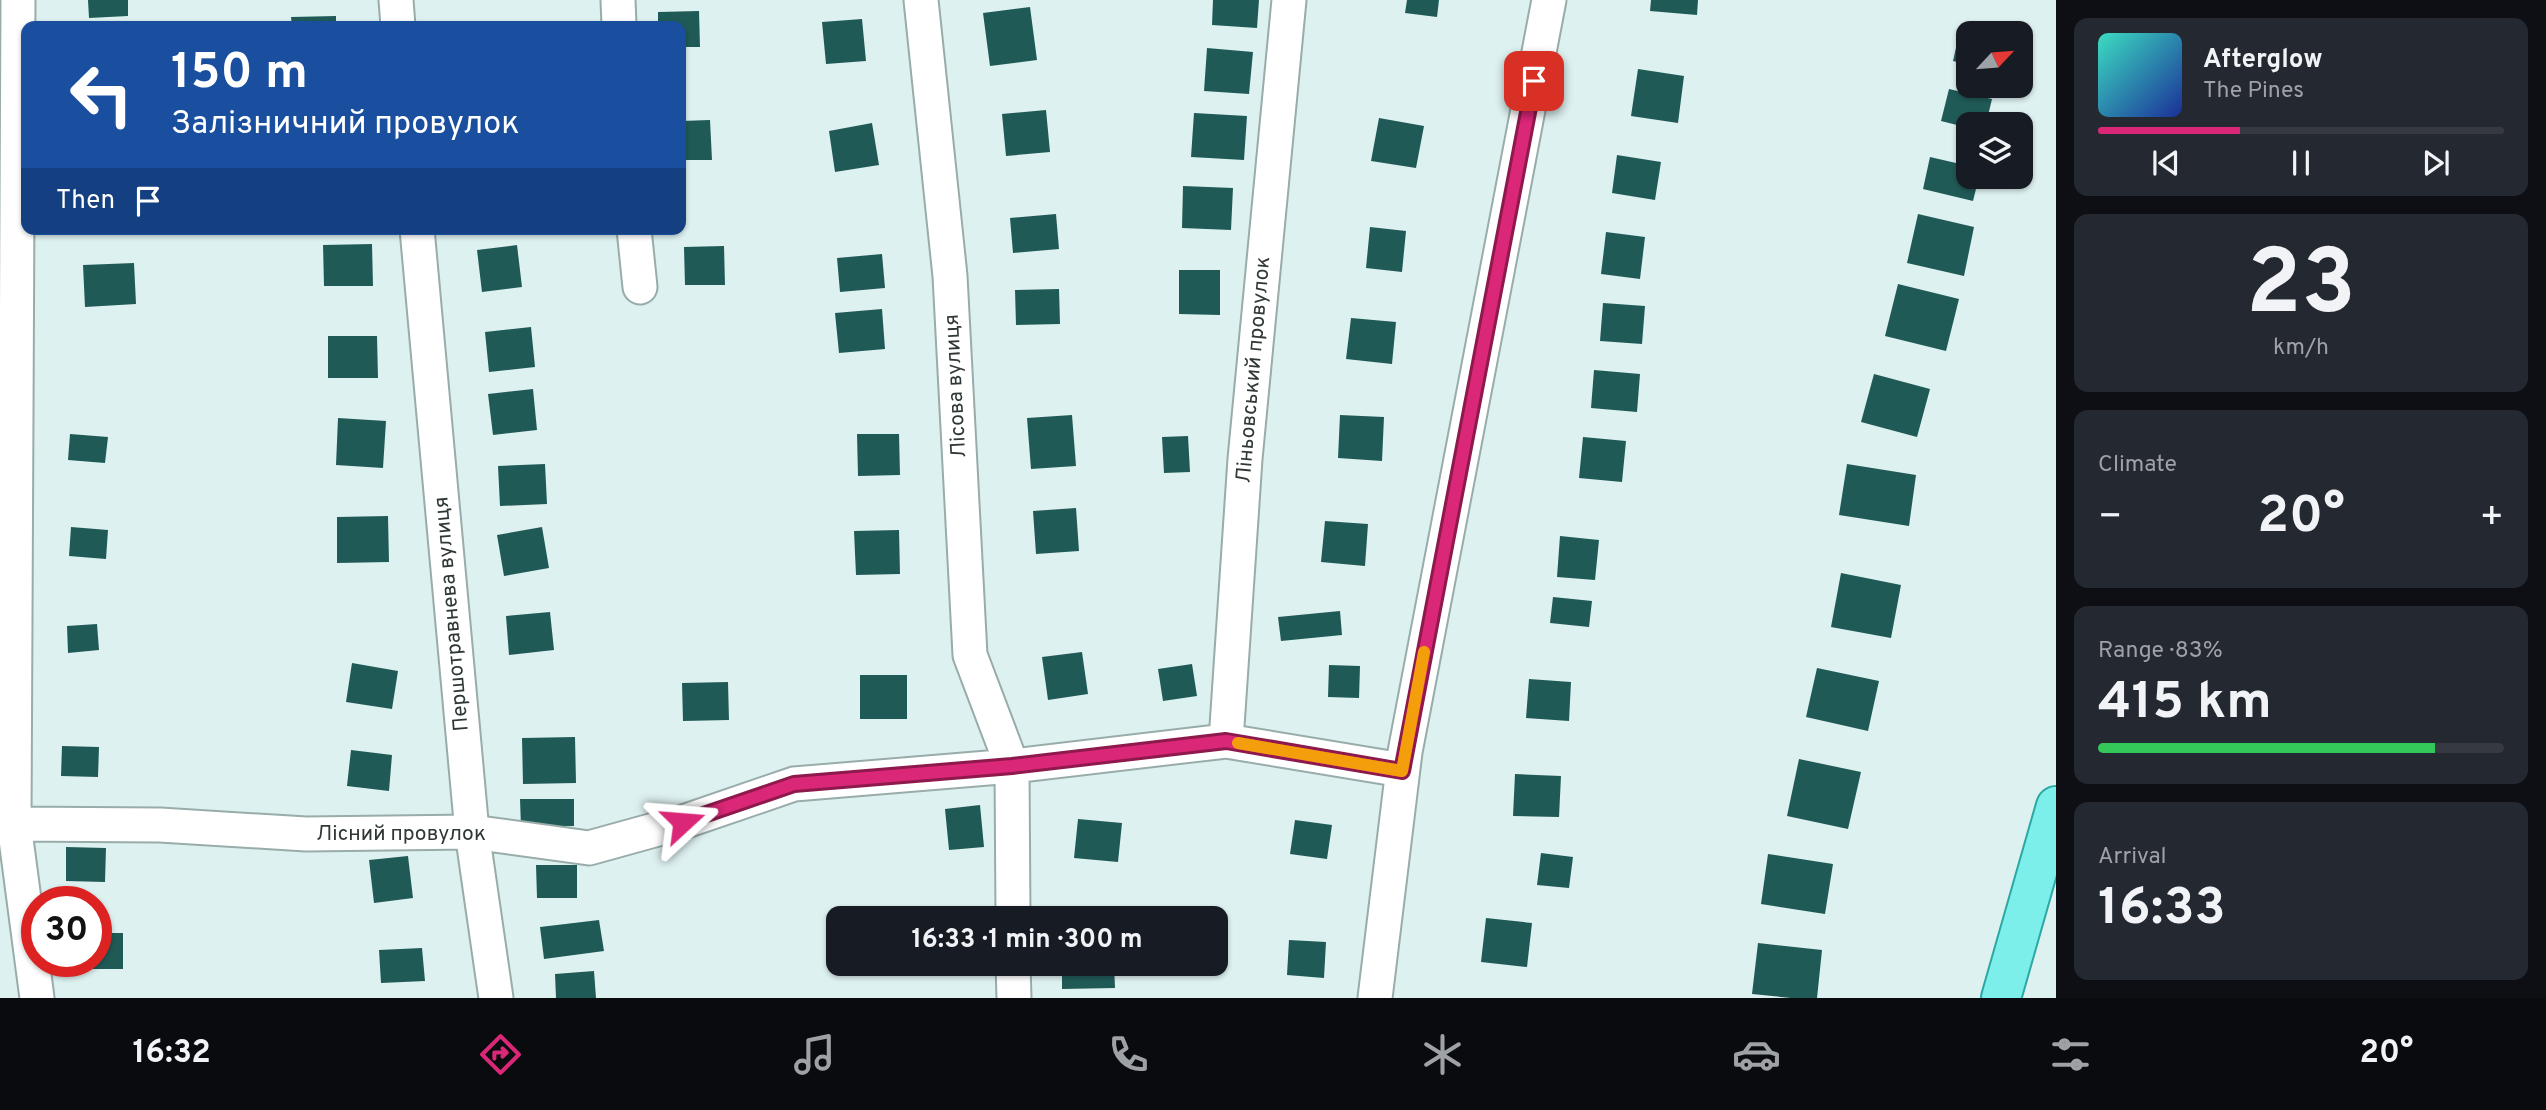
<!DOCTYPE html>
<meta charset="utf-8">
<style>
:root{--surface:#171b24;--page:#242831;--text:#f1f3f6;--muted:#9ea1a6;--line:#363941;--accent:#db2777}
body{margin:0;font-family:Overpass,sans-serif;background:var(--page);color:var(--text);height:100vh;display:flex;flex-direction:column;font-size:26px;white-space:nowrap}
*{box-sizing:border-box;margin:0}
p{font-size:23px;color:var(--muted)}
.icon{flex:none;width:38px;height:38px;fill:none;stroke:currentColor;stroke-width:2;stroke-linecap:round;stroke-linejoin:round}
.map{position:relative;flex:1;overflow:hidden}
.side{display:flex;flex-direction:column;gap:18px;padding:18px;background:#0d0f14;width:490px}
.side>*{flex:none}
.hud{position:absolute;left:21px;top:21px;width:665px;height:214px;border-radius:14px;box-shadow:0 2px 5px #0004;background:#1a4fa0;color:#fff;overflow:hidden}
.needle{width:46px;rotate:64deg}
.buttons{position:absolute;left:1956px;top:21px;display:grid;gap:14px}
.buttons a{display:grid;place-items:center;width:77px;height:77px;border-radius:14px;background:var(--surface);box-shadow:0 2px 5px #0004;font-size:35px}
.speed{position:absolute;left:21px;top:886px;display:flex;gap:14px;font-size:35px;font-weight:700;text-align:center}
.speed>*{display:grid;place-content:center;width:91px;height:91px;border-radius:50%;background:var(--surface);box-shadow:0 2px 5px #0004;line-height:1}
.speed .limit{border:10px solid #d22;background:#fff;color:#111}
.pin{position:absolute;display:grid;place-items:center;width:60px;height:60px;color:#fff;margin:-30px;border-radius:14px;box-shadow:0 4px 10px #0006}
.me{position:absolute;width:77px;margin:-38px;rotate:71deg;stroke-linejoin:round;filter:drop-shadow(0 0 5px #0008)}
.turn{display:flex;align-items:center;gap:24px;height:147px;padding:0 35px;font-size:32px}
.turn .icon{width:91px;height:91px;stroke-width:2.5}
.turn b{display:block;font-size:49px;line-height:60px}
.then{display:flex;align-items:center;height:66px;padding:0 35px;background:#0003;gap:14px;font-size:26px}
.big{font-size:52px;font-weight:700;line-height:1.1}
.side .card{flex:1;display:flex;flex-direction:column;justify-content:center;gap:10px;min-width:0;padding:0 24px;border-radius:14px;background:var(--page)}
.side .dial{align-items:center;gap:0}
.dial b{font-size:91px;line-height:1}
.song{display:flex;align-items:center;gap:21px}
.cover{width:84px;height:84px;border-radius:10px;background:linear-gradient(135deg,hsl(170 70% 55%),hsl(230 70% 35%))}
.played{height:7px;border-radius:4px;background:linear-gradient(90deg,var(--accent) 35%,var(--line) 35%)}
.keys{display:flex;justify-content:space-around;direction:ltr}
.heat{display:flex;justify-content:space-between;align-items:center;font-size:38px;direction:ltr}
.charge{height:10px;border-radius:5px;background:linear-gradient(90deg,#34c759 83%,var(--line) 0)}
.trip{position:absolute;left:826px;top:906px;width:402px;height:70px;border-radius:14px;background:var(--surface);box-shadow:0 2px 5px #0004;font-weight:700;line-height:70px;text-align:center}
.dock{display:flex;height:112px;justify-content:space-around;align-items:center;background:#090b0e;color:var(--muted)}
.dock .icon{width:49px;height:49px}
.dock .on{color:var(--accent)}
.dock b{font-size:32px;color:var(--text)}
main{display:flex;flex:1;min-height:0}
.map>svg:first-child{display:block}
.building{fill:#205a57}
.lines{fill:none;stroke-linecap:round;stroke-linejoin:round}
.minor-casing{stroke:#98acaa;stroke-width:37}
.primary-casing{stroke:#2aa8a3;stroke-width:42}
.minor{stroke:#fff;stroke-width:33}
.primary{stroke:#7defeb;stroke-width:38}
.route-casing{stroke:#8e194d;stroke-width:18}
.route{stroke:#db2777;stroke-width:12}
.slow{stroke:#f59e0b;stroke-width:12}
.labels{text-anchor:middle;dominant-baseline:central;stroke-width:7;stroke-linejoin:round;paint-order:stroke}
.street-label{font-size:21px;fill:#303837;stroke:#fff}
</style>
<main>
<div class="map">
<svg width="2056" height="998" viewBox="0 0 2056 998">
<rect width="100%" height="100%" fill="#ddf1f0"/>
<!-- building -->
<path class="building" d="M88 0H128V16L89 18Z
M1213 0H1259L1257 28 1212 25Z
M1407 0H1439L1437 17 1405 13Z
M1651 0H1698L1697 15 1650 11Z
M1030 7 1037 60 990 66 983 13Z
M699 11 700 47H681V26H658V12Z
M336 16V26H292L291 17Z
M862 19 866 61 826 64 822 22Z
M1960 30 1969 32V65L1953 61Z
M1207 48 1253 52 1249 94 1204 91Z
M1638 69 1684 76 1678 123 1631 116Z
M1949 89 1992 99 1986 124H1969V128L1941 121Z
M1046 110 1050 152 1006 156 1002 114Z
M1194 113 1247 116 1244 160 1191 157Z
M1379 118 1424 126 1416 168 1371 161Z
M710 120 712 160H681V121Z
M872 123 879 165 835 172 829 131Z
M1617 155 1661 162 1655 200 1612 193Z
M1930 157 1969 166V177H1979L1973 201 1923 189Z
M1183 186 1233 188 1231 230 1182 228Z
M1056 214 1059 249 1013 253 1010 218Z
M1918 214 1974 227 1964 276 1907 263Z
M1370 227 1406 231 1402 272 1366 268Z
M1606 232 1645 237 1640 279 1601 274Z
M372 244 373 286H324L323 245Z
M517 245 522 287 482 292 477 250Z
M724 246 725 285H685L684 247Z
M882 254 885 288 840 292 837 258Z
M134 263 136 304 85 307 83 265Z
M1179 270H1220V315L1179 314Z
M1898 284 1959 299 1946 351 1885 336Z
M1059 289 1060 324 1016 325 1015 290Z
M1603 303 1645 306 1642 344 1600 341Z
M882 309 885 349 839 353 835 313Z
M1351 318 1396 322 1392 364 1346 359Z
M531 327 535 367 489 372 485 332Z
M328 336H377L378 378H328Z
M1594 370 1640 374 1637 412 1591 408Z
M1874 374 1930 389 1917 437 1861 422Z
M533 389 537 430 493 435 488 394Z
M1072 415 1076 466 1031 469 1027 418Z
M1340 415 1384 417 1382 461 1338 458Z
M338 418 386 421 383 468 336 465Z
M70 434 108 437 105 463 68 460Z
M857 434H899L900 475 858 476Z
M1188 436 1190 472 1164 473 1162 437Z
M1583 437 1626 441 1622 482 1579 478Z
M545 464 547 504 500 506 498 466Z
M1847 464 1916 475 1909 526 1839 515Z
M1076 508 1079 551 1036 554 1033 511Z
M388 516 389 562 337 563V517Z
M1325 521 1368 524 1365 566 1321 562Z
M71 527 108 530 106 559 69 556Z
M542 527 549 568 504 576 497 535Z
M899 530 900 574 856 575 854 531Z
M1560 536 1599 540 1595 580 1557 577Z
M1841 573 1901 585 1891 638 1831 627Z
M1553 597 1592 601 1589 627 1550 623Z
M1340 611 1342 635 1281 641 1278 617Z
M550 612 554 650 509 655 506 616Z
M97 624 99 650 68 653 67 626Z
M1082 652 1088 694 1048 700 1042 657Z
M352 663 398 671 392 709 346 702Z
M1192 664 1197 696 1163 701 1158 669Z
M1329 665 1360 666 1359 698 1328 697Z
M1817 668 1879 681 1868 731 1806 717Z
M860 675H907V719H860Z
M1529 679 1571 682 1569 721 1526 718Z
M728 682 729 720 683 721 682 683Z
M575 737 576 783 523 784 522 738Z
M62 746 99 747 98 777 61 776Z
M351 750 392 755 389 791 347 786Z
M1799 759 1861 772 1848 829 1787 816Z
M1515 774 1561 776 1559 817 1513 816Z
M520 799H574V826L521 827Z
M980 805 984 847 949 850 945 809Z
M1078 819 1122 823 1118 862 1074 858Z
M1295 820 1332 825 1327 859 1290 854Z
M66 847 106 848 105 882 66 881Z
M1541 853 1573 857 1569 888 1537 885Z
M1768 854 1833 864 1825 914 1761 904Z
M408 856 413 898 374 903 369 860Z
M536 865H577V898H537Z
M1486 918 1532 923 1527 967 1481 962Z
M599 920 604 951 544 959 540 927Z
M96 933H123V969H80V961H96Z
M1289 940 1326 942 1324 978 1287 975Z
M1758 943 1822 950 1817 998H1791L1752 994Z
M422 948 425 981 381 983 379 950Z
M1062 964H1114L1115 988 1062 989Z
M594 971 596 998H556L555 974Z"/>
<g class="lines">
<!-- minor casing -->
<g class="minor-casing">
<path id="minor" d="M18 0 14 824 37 998
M396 0 398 26
M618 0 619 26
M921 0 950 276 970 655 1012 766 1013 919
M417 229 472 832 496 998
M634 229 640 287
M1226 741 1245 459 1289 0
M14 824 160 825 306 834 472 832 589 848 683 822 794 784 1012 766 1226 741 1402 770
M1013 964 1014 998
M1375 998 1405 752 1549 0"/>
</g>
<!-- primary casing -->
<g class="primary-casing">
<path id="primary" d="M2001 998 2056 806"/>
</g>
<!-- minor -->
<use href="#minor" class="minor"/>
<!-- primary -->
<use href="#primary" class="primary"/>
</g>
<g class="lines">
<!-- route casing -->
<g class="route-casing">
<path id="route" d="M683 822 794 784 1012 766 1226 741 1402 771 1534 81"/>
</g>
<!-- route -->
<use href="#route" class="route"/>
<!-- slow -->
<path class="slow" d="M1238 743 1402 771 1424 652"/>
</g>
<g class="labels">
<!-- street labels -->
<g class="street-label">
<text transform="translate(1254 370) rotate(-85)">Ліньовський провулок</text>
<text transform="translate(956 386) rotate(-93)">Лісова вулиця</text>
<text transform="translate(452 614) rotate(-95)">Першотравнева вулиця</text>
<text x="401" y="834">Лісний провулок</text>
</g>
</g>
</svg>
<div class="buttons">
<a><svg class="needle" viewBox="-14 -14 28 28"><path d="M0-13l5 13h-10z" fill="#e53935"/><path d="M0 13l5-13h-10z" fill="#9ea1a6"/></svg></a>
<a><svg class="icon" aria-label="layers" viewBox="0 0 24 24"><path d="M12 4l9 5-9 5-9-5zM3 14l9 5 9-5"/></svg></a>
</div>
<div class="speed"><div class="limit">30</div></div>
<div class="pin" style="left:1534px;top:81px;background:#d93025"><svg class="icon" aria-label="arrive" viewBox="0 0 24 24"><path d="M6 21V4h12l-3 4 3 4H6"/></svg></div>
<svg class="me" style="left:683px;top:822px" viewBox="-20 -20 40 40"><path d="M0-17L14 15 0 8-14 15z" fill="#db2777" stroke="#fff" stroke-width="4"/></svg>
<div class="trip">16:33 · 1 min · 300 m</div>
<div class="hud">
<div class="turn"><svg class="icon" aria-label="left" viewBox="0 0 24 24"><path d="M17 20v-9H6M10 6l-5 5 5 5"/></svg><div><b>150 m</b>Залізничний провулок</div></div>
<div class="then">Then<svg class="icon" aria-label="arrive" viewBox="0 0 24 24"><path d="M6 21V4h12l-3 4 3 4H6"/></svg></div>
</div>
</div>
<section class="side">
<div class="card">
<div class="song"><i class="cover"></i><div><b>Afterglow</b><p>The Pines</p></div></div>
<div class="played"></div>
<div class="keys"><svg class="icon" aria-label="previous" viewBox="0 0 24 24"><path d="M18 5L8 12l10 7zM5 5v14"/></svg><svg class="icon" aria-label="pause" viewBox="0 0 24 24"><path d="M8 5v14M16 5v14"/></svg><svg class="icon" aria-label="next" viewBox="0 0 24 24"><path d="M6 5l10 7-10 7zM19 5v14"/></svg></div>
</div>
<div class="card dial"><b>23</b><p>km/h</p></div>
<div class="card"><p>Climate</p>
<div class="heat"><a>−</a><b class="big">20°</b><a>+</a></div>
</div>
<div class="card"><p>Range · 83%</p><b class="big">415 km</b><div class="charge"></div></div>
<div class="card"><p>Arrival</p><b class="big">16:33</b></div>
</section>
</main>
<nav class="dock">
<b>16:32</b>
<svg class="icon on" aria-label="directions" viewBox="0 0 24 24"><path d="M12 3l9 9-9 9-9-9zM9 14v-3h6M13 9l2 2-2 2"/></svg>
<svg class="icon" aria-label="music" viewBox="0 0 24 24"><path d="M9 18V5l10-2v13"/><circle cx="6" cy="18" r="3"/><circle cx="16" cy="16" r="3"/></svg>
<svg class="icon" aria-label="phone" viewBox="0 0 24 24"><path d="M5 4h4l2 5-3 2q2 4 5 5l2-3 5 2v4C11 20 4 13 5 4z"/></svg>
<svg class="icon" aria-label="climate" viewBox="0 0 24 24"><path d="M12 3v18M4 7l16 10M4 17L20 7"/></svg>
<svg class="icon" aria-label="car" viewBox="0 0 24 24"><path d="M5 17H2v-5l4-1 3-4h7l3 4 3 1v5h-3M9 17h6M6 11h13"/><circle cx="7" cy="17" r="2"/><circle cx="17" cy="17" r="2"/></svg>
<svg class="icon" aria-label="filters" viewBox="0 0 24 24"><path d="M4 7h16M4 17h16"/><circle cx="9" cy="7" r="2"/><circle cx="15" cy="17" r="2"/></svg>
<b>20°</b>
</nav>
